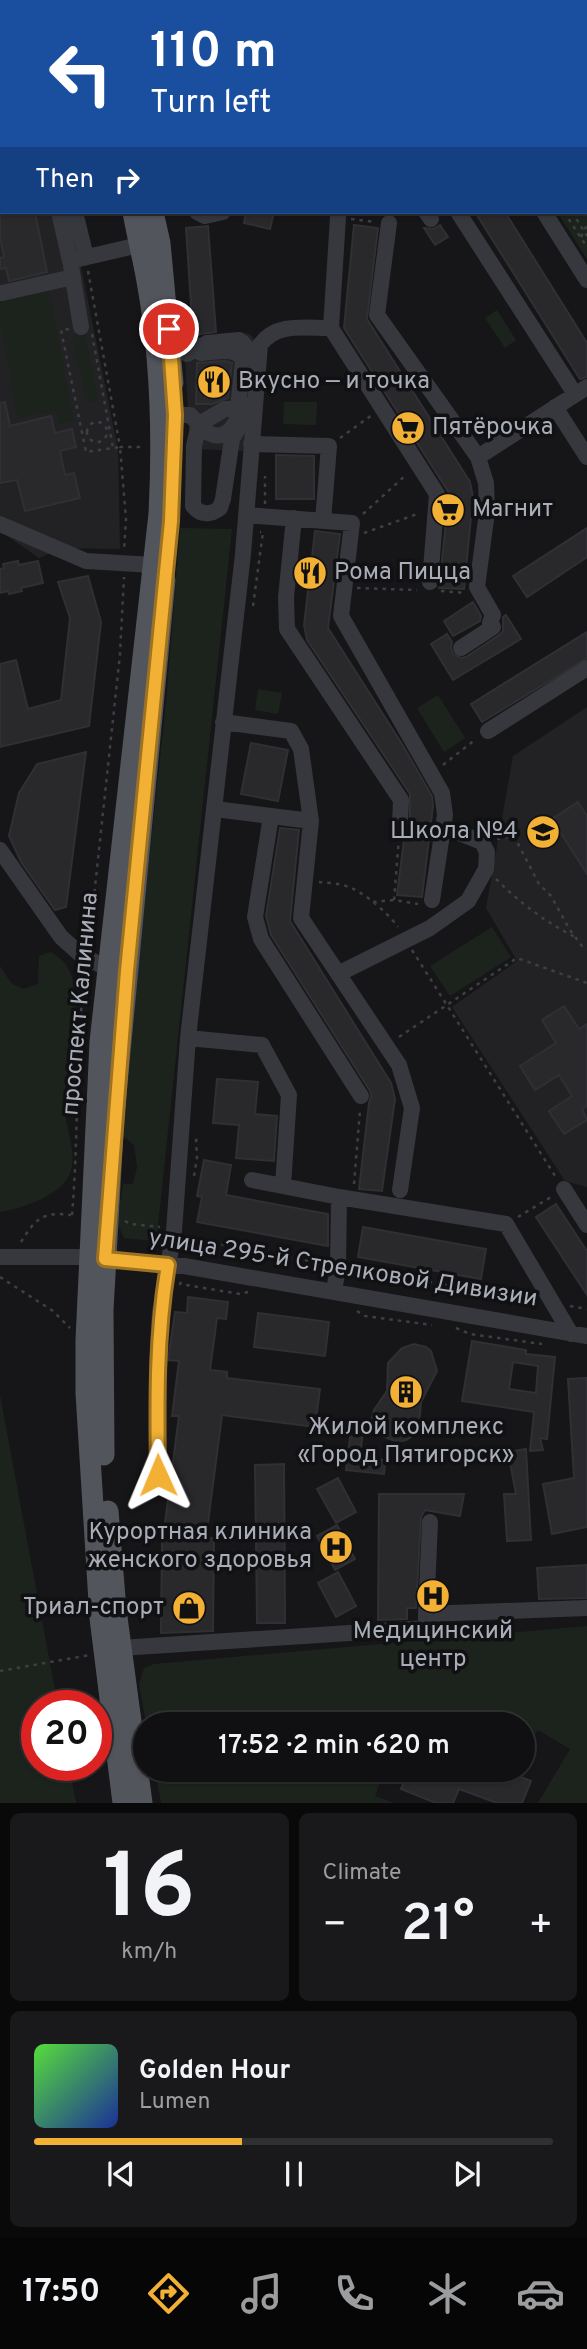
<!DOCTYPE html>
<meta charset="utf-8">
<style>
:root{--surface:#101012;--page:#19191b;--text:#f1f3f6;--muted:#9c9d9f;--line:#303032;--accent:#f2b134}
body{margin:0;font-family:Overpass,sans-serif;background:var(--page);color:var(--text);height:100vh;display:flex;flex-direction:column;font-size:26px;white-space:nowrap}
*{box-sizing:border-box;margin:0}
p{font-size:23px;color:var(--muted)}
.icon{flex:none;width:38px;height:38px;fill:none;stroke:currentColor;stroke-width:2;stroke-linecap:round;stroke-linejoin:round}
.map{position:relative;height:1803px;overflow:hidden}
.side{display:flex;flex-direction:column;gap:10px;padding:10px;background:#09090a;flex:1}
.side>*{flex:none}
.banner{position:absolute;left:0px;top:0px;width:588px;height:214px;box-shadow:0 2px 5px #0004,0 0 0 2px var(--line);background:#1a4fa0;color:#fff;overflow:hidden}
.speed{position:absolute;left:21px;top:1690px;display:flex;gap:14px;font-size:35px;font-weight:700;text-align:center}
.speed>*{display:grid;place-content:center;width:91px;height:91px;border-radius:50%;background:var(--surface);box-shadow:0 2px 5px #0004,0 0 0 2px var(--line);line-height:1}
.speed .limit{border:10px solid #d22;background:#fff;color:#111}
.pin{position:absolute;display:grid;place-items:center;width:60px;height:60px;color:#fff;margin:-30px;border:4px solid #fff;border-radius:50%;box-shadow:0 2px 7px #0007}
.me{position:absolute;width:77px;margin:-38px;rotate:359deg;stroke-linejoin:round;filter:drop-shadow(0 0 5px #0008)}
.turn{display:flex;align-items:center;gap:24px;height:147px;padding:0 35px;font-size:32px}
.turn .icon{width:91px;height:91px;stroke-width:2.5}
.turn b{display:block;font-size:49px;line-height:60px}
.then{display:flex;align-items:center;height:66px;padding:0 35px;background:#0003;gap:14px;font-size:26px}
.big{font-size:52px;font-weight:600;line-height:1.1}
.side .tile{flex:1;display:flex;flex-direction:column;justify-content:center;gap:10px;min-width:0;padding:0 24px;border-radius:10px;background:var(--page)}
.side .dial{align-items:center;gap:0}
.dial b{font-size:91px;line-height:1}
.song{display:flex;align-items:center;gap:21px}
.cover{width:84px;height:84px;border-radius:10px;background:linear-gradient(135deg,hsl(110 70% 55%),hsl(230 70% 35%))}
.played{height:7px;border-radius:4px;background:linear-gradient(90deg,var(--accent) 40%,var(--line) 40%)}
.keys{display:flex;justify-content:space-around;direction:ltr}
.heat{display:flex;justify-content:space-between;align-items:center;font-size:38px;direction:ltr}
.side .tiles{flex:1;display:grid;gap:10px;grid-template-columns:1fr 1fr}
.tile:last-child{grid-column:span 2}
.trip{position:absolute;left:133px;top:1712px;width:402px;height:70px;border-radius:35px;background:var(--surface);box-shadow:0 2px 5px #0004,0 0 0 2px var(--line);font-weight:600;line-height:70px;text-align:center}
.menu{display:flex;height:112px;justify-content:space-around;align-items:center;background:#060607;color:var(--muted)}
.menu .icon{width:49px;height:49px}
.menu .selected{color:var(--accent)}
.menu b{font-size:32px;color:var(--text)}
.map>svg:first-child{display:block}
.built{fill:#222225}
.green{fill:#1c231d}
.building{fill:#29292c;stroke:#303034;stroke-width:2;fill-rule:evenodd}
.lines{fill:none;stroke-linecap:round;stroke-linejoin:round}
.path{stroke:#3d3f44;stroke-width:2.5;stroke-dasharray:3.5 5;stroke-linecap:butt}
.minor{stroke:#37383d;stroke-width:16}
.major{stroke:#53555c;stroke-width:21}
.route-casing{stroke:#9d7322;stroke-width:18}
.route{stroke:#f2b134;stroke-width:12}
.labels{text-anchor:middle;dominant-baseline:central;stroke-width:7;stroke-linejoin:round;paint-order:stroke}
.poi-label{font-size:24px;fill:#a8adb8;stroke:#111113;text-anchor:start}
.street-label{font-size:24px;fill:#a8adb8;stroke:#111113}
</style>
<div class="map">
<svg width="587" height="1803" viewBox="0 0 587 1803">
<rect width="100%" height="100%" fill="#161618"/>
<!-- built -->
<path class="built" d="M0 0 27 2H2V212H70L118 449 120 549 63 548 39 558 0 531Z
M244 333 250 334 256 342 244 451 190 449 184 339Z
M587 707V1187L565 1181 452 1007 517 961 486 908 513 756Z"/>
<!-- green -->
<path class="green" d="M440 0H587V259L557 212H586V2H439Z
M49 290 74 421 59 424 56 411 18 418 0 322V299Z
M497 310 516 340 505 348 485 318Z
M85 332 98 400 86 402 72 335Z
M284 402H317L316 425 283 424Z
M180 528 232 529 157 1235 153 1241 124 1238 117 1223 123 1184H133L137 1167 134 1145 124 1137 122 1109 166 703Z
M258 689 282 693 278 714 255 710Z
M438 695 465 738 444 752 417 708Z
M492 927 511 957 450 996 430 966Z
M51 952C55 955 60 958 64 962 90 996 67 1062 64 1100 63 1123 77 1147 71 1170 66 1194 21 1209 0 1212V966L11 983 23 989 38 984 39 956Z
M0 1395 58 1706H37V1766H69L76 1803H0Z
M587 1626V1803H538L570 1749 538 1730 523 1748V1724H430L407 1713 402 1724H146L139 1684 144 1668 154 1664Z
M155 1769H385L375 1796 394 1803H161Z"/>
<!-- building -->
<path class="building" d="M0 212H35L47 272 9 281 6 268 0 269V258L4 257 0 237Z
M246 212H274L270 229 244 223Z
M475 212H505L587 343V377L580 379Z
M354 225 378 228 367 319 470 482 473 497 464 589 439 588 449 493 344 328Z
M440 225 448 237 435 245 424 228 433 229Z
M208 226 216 332 193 335 186 228Z
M224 361 232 363 228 398 212 404H196L197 363Z
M5 402 10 426 51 416 55 433 72 429 76 447 60 451 65 475 74 473 80 498 25 511 17 480 0 483V403Z
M276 455 314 456V499H276Z
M587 528V557L527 597 513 576Z
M315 531 340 534 328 628 402 744 432 796 433 806 422 897 397 895 405 832 410 823V794L307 640 304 625Z
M18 561 19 565 38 561 43 583 21 588 22 591 9 594 8 591 0 593V569L4 568 3 564Z
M88 576 101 622 89 726 0 747V664L16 660 28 709 61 700 70 618 58 582Z
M473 602 481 616 480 621 453 636 444 621Z
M506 615 521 639 453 680 431 644 447 634 452 642 451 648 453 654 461 658 466 657 499 635 503 631V617Z
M587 632V658L482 722 471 704Z
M251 743 288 750 278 801 241 794Z
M86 752 66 907 55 910 21 862 9 836 19 793 37 764Z
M578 802 587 816V874L552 819Z
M280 828 299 830 290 921 391 1083 395 1099 382 1191 359 1189 369 1103 371 1096 370 1091 271 935 266 916Z
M564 1006 579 1029 587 1024V1106L582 1109 587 1120 564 1134 549 1111 572 1096 559 1075 535 1090 520 1066 556 1043 542 1020Z
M217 1079 258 1082 255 1114 277 1116 274 1161 236 1158 239 1125 213 1123Z
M204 1160 231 1165 226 1195 328 1214V1246L197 1222 202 1197 197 1196Z
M556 1204 587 1251V1295L536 1217Z
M363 1227 486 1249 481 1279 358 1257Z
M188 1297 228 1302 226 1319 217 1318 210 1370 227 1372V1378L320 1389 315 1427 222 1415 206 1538H214L213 1631 161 1633 162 1538H163L179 1416H172L179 1361 168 1360 175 1312 187 1313Z
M258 1313 329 1322 325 1356 254 1347Z
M472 1341 526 1350V1354L555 1357 547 1439 540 1438 543 1450 530 1451 534 1412 462 1401ZM513 1362 538 1366 536 1393 509 1389Z
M414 1344 426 1347 431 1351 437 1371 421 1402 419 1426 414 1435 406 1440 397 1442 382 1436 370 1424 374 1410 387 1391 388 1363 402 1348Z
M587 1378V1527L552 1534 543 1484 574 1478 568 1379Z
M352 1421 364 1422 360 1457 385 1460 384 1474 346 1470Z
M526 1449 531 1540 507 1541 504 1494H516L508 1452Z
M284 1464 285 1623H257L255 1465Z
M338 1478 356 1512 336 1523 317 1489Z
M379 1494H464L460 1516 425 1510 421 1517 416 1608H407V1619L378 1620Z
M337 1525 355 1559 335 1570 317 1536Z
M587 1565V1598L539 1599 537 1568Z
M338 1572 356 1606 336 1617 318 1583Z
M409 1769H501L531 1781 522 1803H497L459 1789 453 1803H436L401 1789Z"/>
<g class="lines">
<!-- path -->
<path class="path" d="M26 0V2
M438 0 439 2
M513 0 515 2
M531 0 533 2
M582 0 584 2
M456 2 457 0
M575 2 576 0
M586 3 587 4
M0 28H2
M586 44H587
M586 72 587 73
M0 95H2
M586 105H587
M586 154 587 158
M586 194H587
M564 212 587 247
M572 212 587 236
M351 219 375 222
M581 237 587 225
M88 271 120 447H144
M69 329 61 330 86 452 120 447 126 519 124 550
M92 334 113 448
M87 432a10 10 0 1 1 20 0a10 10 0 1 1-20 0Z
M340 438 372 415
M265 504V476
M363 514 407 474
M364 533 420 513
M357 588 417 590
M441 591 466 593
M253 606 263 532H260
M443 765 476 739
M497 839 514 836 539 884 551 896 570 930 582 946 587 949
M496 879C519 902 545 922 575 937
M319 882C327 883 338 883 346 886 363 891 388 913 398 927
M394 900 399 837
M373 902 394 900 418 904
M89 943 120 654 124 577
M412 950 557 1179
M399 1037 517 958 587 983
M194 1176 197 1158 196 1137
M354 1184 360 1110
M72 1215C79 1134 75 1052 85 971
M518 1217 551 1197
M125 1221 131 1224 160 1227
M188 1238 326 1264
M21 1242C35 1219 43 1211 71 1215
M187 1252 190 1240
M353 1269 536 1300
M0 1277 53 1311 70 1328
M181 1282 180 1284 240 1294 248 1292
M570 1306 587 1309
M357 1311 365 1316 432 1325
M456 1328 470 1334 542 1344
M0 1671 90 1655"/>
<!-- minor -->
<path class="minor" d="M402 2 405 0
M59 212 70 261 139 245
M75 212 86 257
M197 212 205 216 223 212
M426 212 431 219
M458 212 575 394
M544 212 587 280
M389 223 377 315 478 457 486 483 487 512 477 587 493 615 490 623 493 627 461 648
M71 266 81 327
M2 293 73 277
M331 328 338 217
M187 354 207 343 239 340C251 348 250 359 248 372
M555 407 587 457
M175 415H190L199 424 225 409 238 408 243 360C236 346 215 352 201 353
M199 424 194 446 193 506C201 516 211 515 220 508L223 499 232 439 242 422 245 405
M199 424C211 439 225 440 235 423
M251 444 329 446 323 521
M478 457 587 387
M246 515 352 523 341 616 442 793 445 815 432 900
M294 518 286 597 287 629 401 800 400 823
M0 524 86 561 153 565
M223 722 291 731 301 749 311 821 301 918 399 1065 412 1108 400 1190
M488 731 587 668
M215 809 311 821
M271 816 255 917 261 939 361 1096
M0 850 61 937 80 954 108 969
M338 974 430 928 468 901 486 869 487 852 482 842 444 827
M188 1038 262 1045 289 1095 283 1186
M252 1180 339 1197 338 1267 334 1292
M564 1189 587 1225
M339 1197 506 1224 571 1334
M0 1257H89
M105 1259 184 1266 587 1336
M158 1475 157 1361 160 1312 174 1231 188 1038 243 554 260 345C276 322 305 328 331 328L437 494 430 582
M426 1614 430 1522
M120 1648 426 1628V1614L587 1608"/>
<!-- major -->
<path class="major" d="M68 0 69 2
M98 0V2
M153 212 160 243 173 383
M104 1455 103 1310 114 1115 165 580
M108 1511 116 1610 142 1803
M123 1803 100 1618 86 1393V1340L100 1042 159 514C163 436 161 358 147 281 143 258 137 235 133 212"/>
</g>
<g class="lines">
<!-- route casing -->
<g class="route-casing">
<path id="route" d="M158 1475C157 1404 156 1335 168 1265L105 1259 127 971 171 521 175 415 169 329"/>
</g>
<!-- route -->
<use href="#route" class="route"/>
</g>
<!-- icons -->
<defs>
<g id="restaurant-disc" transform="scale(1.75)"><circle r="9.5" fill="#f2b134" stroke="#111113"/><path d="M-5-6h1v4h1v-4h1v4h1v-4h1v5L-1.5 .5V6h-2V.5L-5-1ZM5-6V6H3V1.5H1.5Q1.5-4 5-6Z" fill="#111"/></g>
<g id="supermarket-disc" transform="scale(1.75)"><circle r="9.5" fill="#f2b134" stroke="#111113"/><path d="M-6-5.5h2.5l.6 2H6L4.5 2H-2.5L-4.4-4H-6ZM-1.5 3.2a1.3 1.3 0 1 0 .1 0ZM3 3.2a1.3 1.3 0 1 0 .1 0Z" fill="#111"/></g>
<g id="school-disc" transform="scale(1.75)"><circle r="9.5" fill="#f2b134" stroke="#111113"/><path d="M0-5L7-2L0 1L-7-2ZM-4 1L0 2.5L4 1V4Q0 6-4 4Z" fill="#111"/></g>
<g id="building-disc" transform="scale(1.75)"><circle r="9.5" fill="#f2b134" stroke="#111113"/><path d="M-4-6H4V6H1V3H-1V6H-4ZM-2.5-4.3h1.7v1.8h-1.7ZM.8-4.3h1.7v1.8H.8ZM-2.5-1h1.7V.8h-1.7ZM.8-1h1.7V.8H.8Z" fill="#111"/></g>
<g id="hospital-disc" transform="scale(1.75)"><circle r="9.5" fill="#f2b134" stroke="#111113"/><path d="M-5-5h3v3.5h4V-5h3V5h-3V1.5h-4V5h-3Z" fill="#111"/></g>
<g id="shop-disc" transform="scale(1.75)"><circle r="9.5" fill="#f2b134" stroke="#111113"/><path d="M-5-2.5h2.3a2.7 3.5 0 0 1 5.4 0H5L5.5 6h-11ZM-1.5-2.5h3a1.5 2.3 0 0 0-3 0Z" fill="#111"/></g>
</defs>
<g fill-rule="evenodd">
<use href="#restaurant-disc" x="214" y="382"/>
<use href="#supermarket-disc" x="408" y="428"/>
<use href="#supermarket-disc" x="448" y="510"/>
<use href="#restaurant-disc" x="310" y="573"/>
<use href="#school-disc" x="543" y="832"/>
<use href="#building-disc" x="406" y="1392"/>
<use href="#hospital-disc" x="336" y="1547"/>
<use href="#hospital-disc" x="433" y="1596"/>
<use href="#shop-disc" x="189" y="1608"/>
</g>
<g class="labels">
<!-- poi labels -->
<g class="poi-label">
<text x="238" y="382">Вкусно — и точка</text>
<text x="432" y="428">Пятёрочка</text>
<text x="472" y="510">Магнит</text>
<text x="334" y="573">Рома Пицца</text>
<text x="518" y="832" text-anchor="end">Школа №4</text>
<text x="406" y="1428" text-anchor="middle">Жилой комплекс<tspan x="406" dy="28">«Город Пятигорск»</tspan></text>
<text x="312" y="1533" text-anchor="end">Курортная клиника<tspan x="312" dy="28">женского здоровья</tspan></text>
<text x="164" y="1608" text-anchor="end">Триал-спорт</text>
<text x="433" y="1632" text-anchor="middle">Медицинский<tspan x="433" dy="28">центр</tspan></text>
</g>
<!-- street labels -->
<g class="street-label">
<text transform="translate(81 1004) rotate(-85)">проспект Калинина</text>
<text transform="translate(343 1269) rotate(9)">улица 295-й Стрелковой Дивизии</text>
</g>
</g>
</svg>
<div class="speed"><div class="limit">20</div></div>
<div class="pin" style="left:169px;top:329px;background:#d93025"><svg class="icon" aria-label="arrive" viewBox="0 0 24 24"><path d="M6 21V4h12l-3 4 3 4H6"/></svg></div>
<svg class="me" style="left:158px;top:1475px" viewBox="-20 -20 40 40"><path d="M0-17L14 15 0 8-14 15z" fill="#f2b134" stroke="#fff" stroke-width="4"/></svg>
<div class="trip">17:52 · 2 min · 620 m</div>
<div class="banner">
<div class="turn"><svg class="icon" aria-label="left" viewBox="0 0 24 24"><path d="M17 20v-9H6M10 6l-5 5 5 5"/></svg><div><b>110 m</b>Turn left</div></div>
<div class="then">Then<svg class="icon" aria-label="right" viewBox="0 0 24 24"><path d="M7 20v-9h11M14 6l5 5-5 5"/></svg></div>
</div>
</div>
<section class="side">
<div class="tiles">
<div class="tile dial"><b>16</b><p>km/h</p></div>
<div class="tile"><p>Climate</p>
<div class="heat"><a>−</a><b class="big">21°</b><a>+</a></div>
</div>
<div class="tile">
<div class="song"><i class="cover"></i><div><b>Golden Hour</b><p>Lumen</p></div></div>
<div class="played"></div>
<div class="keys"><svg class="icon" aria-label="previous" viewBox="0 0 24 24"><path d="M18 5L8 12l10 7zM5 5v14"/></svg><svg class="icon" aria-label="pause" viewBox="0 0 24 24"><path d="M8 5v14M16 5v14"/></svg><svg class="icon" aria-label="next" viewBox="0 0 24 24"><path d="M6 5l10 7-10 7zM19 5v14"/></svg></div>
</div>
</div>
</section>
<nav class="menu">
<b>17:50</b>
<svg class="icon selected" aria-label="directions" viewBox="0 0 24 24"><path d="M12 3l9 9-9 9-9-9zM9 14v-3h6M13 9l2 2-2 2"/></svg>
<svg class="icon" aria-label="music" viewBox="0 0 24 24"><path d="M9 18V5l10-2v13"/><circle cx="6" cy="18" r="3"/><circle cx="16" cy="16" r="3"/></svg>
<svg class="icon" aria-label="phone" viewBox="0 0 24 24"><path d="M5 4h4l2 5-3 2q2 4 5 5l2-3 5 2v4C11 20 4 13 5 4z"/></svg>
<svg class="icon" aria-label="climate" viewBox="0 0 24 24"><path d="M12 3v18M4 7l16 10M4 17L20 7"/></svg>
<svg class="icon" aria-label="car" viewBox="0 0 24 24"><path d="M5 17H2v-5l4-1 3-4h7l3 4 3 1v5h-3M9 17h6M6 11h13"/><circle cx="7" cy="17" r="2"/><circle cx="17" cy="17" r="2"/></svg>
</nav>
